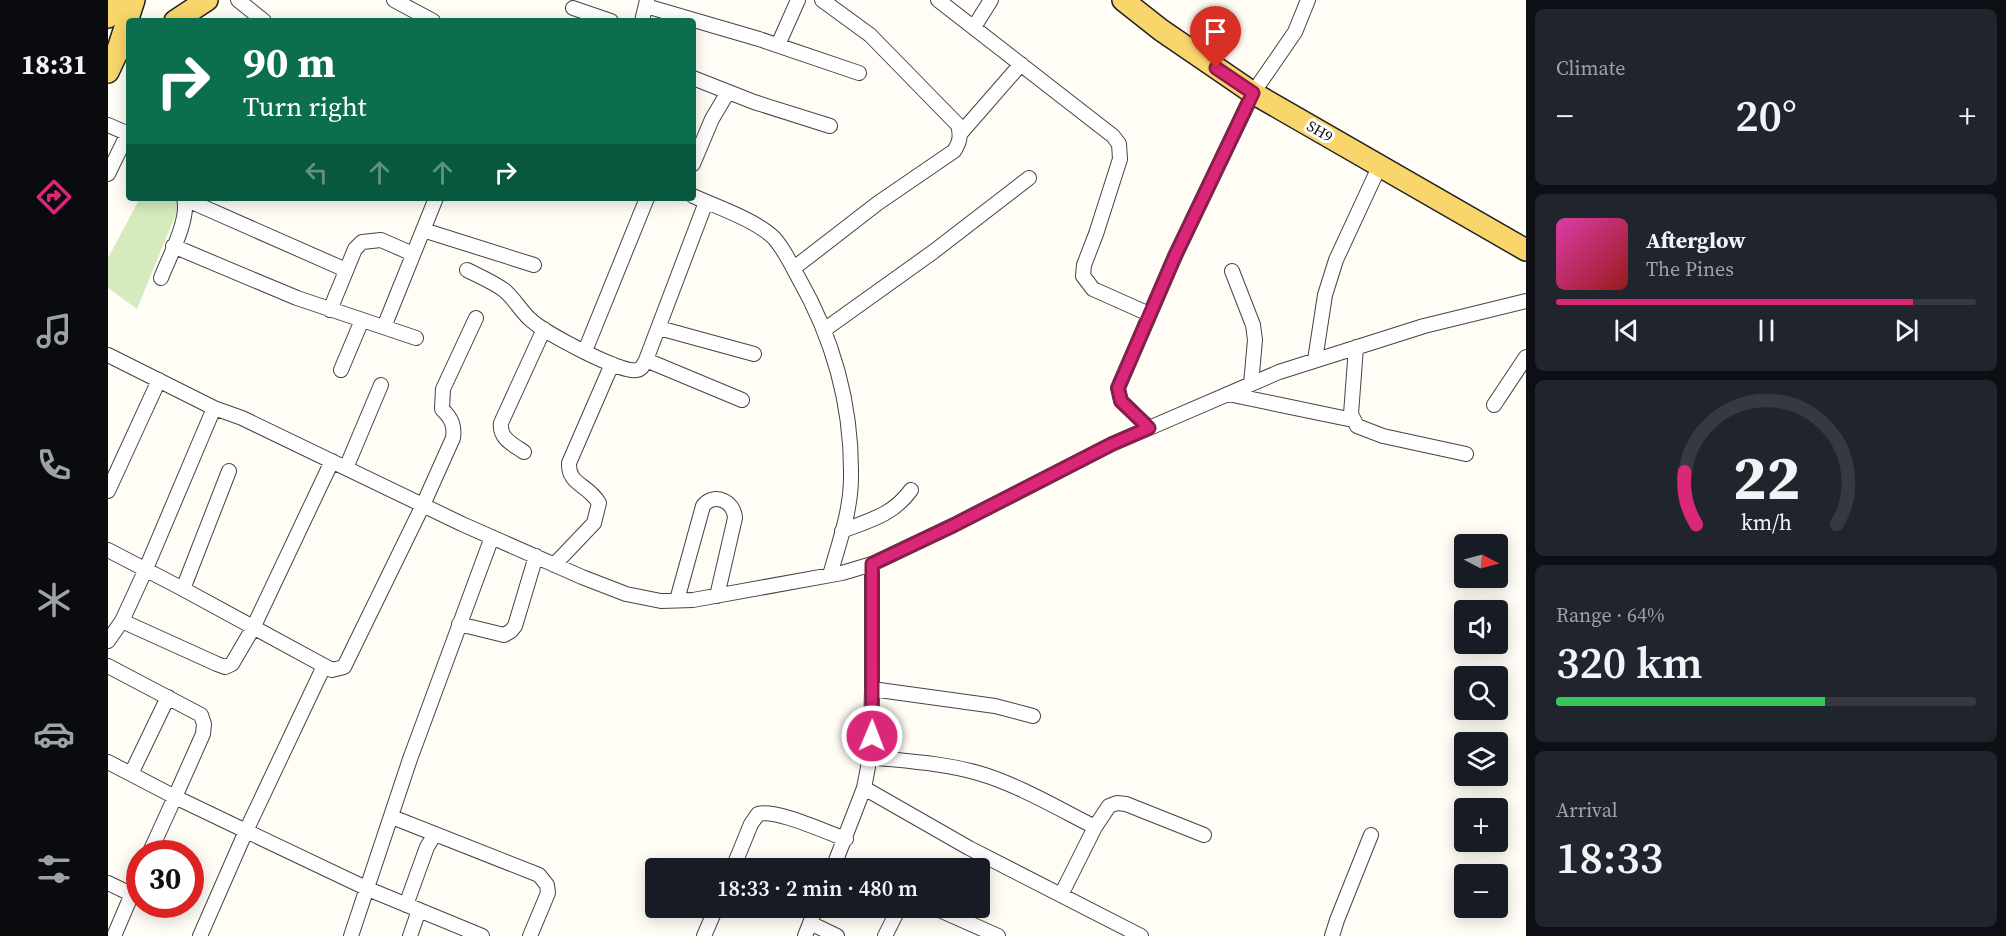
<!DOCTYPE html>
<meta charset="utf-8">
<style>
:root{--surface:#171b24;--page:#20242c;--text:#f1f3f6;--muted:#9ea1a6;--line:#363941;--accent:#db2777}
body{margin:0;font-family:"Source Serif 4",serif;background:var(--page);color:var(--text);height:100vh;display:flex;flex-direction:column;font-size:22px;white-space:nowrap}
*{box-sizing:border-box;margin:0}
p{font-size:20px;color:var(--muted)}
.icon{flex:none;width:33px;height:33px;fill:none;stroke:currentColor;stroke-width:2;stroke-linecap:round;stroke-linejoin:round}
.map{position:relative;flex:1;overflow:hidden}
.sheet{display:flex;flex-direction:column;gap:9px;padding:9px;background:#0d0f14;width:480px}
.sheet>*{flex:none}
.guide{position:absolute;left:18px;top:18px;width:570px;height:183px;border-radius:6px;box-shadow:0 3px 15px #0003;background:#0b6e4f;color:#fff;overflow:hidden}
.needle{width:39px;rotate:96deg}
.buttons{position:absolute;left:1346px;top:534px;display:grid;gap:12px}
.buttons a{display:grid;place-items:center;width:54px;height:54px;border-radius:6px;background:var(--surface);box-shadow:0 3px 15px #0003;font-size:30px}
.speed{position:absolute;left:18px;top:840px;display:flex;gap:12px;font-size:30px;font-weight:700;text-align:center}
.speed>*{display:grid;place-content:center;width:78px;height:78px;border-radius:50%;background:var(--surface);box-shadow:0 3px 15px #0003;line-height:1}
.speed .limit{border:9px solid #d22;background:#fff;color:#111}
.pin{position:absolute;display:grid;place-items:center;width:51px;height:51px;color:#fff;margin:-62px -26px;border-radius:50% 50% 50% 0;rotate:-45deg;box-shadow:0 0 6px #0007}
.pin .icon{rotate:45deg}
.me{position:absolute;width:66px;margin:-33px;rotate:1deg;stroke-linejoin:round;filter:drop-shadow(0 0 4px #0008)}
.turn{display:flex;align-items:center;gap:21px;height:126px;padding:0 18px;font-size:27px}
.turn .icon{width:78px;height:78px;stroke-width:2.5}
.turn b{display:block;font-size:42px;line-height:51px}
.lanes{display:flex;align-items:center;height:57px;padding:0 18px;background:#0003;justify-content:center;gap:30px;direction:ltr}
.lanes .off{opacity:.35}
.big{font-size:45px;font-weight:600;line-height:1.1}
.sheet .tile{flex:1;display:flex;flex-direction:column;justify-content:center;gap:9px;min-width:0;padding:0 21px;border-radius:9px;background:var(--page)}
.sheet .dial{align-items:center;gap:0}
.dial svg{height:156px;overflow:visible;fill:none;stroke:var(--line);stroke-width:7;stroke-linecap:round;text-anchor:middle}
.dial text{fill:var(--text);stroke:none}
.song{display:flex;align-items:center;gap:18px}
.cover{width:72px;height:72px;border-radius:9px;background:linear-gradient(135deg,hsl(320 70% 55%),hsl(0 70% 35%))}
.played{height:6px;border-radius:3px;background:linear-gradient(90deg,var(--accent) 85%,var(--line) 85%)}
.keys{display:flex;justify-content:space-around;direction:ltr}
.heat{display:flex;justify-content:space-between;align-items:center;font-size:33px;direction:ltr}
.charge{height:9px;border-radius:4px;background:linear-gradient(90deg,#34c759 64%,var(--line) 0)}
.trip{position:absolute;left:537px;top:858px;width:345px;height:60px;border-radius:6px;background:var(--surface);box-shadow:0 3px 15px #0003;font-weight:600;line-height:60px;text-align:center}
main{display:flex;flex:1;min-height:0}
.menu{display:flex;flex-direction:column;width:108px;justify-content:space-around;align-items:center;background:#090b0e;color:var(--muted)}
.menu .icon{width:42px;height:42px}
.menu .selected{color:var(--accent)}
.menu b{font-size:27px;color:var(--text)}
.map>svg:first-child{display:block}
.green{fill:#d5ebbd}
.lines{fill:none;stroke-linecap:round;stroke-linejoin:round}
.minor-casing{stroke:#444;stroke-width:16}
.primary-casing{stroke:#222;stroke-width:24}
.minor{stroke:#fff;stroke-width:14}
.primary{stroke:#f9d66b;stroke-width:21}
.route-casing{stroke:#8e194d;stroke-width:15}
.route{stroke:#db2777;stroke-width:10}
.labels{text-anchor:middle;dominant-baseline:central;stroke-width:6;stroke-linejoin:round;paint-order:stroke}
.street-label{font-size:15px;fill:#111;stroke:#fff}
</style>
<main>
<nav class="menu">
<b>18:31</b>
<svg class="icon selected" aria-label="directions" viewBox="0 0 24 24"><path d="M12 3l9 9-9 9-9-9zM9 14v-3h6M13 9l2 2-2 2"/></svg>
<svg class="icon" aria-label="music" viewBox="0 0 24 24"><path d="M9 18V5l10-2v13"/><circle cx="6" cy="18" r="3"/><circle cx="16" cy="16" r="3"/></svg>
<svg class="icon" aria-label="phone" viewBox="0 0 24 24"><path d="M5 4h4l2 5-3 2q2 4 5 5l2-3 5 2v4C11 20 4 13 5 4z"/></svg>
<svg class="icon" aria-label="climate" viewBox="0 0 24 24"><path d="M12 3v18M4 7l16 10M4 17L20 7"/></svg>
<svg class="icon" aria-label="car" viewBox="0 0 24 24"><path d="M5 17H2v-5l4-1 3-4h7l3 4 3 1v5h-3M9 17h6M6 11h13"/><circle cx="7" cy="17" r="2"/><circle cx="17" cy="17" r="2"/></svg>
<svg class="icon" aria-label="filters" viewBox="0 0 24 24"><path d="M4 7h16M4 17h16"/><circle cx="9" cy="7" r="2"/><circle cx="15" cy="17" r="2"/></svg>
</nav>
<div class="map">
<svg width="1418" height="936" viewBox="0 0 1418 936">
<rect width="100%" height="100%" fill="#fffdf5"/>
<!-- green -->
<path class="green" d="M32 198H69L72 204 29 309 0 288V258Z"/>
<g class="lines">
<!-- minor casing -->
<g class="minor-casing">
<path id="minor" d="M130 0 156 21
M286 0 325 21
M830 0 1005 136 1011 144 1012 159 988 234 976 265 975 276 985 289 1041 314
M538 6 651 39 751 73
M465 8 503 21
M534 21 539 0
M866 27 883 0
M670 45 690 0
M585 78 646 102 722 126
M0 125 21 134
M852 134 913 64
M585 164 604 119 620 92
M0 174 20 133
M585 196C609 207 648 220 666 238 676 249 683 264 690 277 725 338 744 406 743 477 743 511 731 543 722 575
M77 199 238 270
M315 230 426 265
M65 246 189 298 308 338
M686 268 770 203 846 151C852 142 853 136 850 125L762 35 714 0
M359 270C371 276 385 282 396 290 407 299 413 312 424 321 438 333 513 374 529 370 534 369 536 364 538 360L598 202
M1124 271 1145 325 1147 340 1143 384
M53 278C61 257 82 219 76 198
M222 310 247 249 254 242 273 240 305 254
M276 327 328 198
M551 328 646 354
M716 330 825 252 921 178
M1248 347 1243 414 1249 426 1275 436 1358 454
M477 351 539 198
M0 355 106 408 134 418 354 524 474 577 518 594 553 601 585 600 734 573 764 564 846 525 1004 444 1171 372 1316 326 1418 301
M538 360 634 400
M1207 360 1217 295 1228 260 1272 165
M233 370 254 320
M1120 394 1245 420
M1386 405 1418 357
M1041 428 1013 401 1010 388 1067 256 1145 93 1187 32 1200 0
M416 452C404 444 391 438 393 423L436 329
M238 468 273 385
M121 471 75 589 224 670 236 667 315 505 345 438C347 425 343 418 334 409L335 389 368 318
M0 491 51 380
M734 531C762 520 785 515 803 490
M0 550 75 589
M446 565 486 523 491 503C480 484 460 485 461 463L504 364
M569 600 595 506C606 492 626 501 627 518L609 596
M14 621 109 664 117 667 124 664 145 628 224 461
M351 624 396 635 403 631 407 626 428 556
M0 641 14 621 37 571 106 408
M0 666 93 715 96 724 95 734 67 797 0 762
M216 666 138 831 260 889 374 936
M764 689 887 706 925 716
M761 757C797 761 836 763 870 773 909 784 951 809 987 827
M23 774 60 697
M756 788 861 848 1033 936
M284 817 431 875 439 885 440 893 422 936
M41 854 67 797 138 831 92 936
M625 868 643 824 650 814C669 809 717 832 738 839
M725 868 756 788 760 767 763 736 764 689V564
M0 883 23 894
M953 895 987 827 1001 806 1009 803 1018 804 1096 835
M298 905 319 847 327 834
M827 908 890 936
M702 923 729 936
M6 936 32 875
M243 936 302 759 384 537
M302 936 311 910
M596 936 608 908
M697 936 708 908
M777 936 791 908
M1224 936 1229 920 1263 835"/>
</g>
<!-- primary casing -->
<g class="primary-casing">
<path id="primary" d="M1015 0 1053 30 1145 93 1418 250
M0 17 6 0
M67 21 99 0
M0 72 8 55 26 0"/>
</g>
<!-- minor -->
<use href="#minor" class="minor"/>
<!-- primary -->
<use href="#primary" class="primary"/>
</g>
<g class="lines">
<!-- route casing -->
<g class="route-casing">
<path id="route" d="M764 736V564L846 525 1004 444 1041 428 1013 401 1010 388 1067 256 1145 93 1108 68"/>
</g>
<!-- route -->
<use href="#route" class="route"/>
</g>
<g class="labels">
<!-- street labels -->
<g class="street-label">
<text transform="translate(1212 131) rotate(30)">SH9</text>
</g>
</g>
</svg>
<div class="buttons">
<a><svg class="needle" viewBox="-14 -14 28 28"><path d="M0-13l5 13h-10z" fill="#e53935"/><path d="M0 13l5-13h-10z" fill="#9ea1a6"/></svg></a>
<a><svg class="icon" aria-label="sound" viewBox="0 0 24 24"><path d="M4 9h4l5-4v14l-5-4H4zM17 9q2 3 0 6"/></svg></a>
<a><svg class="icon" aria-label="search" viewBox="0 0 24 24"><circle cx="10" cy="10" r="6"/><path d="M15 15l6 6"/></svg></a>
<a><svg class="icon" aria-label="layers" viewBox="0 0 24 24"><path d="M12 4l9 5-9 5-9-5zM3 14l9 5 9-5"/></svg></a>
<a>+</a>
<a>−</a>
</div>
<div class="speed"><div class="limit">30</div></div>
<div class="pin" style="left:1108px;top:68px;background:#d93025"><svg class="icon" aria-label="arrive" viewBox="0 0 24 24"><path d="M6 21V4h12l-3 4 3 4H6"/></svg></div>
<svg class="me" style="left:764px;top:736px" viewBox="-20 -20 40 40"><circle r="17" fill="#db2777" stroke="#fff" stroke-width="3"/><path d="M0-11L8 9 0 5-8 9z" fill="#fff"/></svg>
<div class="trip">18:33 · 2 min · 480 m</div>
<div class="guide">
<div class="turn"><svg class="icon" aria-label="right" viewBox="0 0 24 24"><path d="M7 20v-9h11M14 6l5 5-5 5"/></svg><div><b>90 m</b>Turn right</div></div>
<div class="lanes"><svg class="icon off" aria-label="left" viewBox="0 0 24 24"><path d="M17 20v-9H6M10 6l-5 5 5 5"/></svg><svg class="icon off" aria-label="ahead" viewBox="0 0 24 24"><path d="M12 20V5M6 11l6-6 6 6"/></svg><svg class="icon off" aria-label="ahead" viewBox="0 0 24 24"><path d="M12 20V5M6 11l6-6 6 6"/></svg><svg class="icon" aria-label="right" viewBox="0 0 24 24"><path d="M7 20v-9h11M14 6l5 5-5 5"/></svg></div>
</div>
</div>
<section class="sheet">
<div class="tile"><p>Climate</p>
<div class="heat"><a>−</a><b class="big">20°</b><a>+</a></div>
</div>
<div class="tile">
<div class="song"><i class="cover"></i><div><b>Afterglow</b><p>The Pines</p></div></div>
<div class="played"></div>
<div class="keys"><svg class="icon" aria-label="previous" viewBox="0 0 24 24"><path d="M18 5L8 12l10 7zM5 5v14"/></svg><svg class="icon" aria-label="pause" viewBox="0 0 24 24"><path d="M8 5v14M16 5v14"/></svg><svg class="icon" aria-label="next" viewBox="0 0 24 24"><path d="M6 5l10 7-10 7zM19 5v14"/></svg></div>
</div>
<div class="tile dial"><svg viewBox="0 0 100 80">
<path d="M14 69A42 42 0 1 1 86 69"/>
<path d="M14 69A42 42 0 0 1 8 42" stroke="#db2777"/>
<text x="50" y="56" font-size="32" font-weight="700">22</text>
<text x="50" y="72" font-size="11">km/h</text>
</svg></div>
<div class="tile"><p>Range · 64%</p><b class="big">320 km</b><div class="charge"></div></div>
<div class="tile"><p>Arrival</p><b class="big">18:33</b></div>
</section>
</main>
